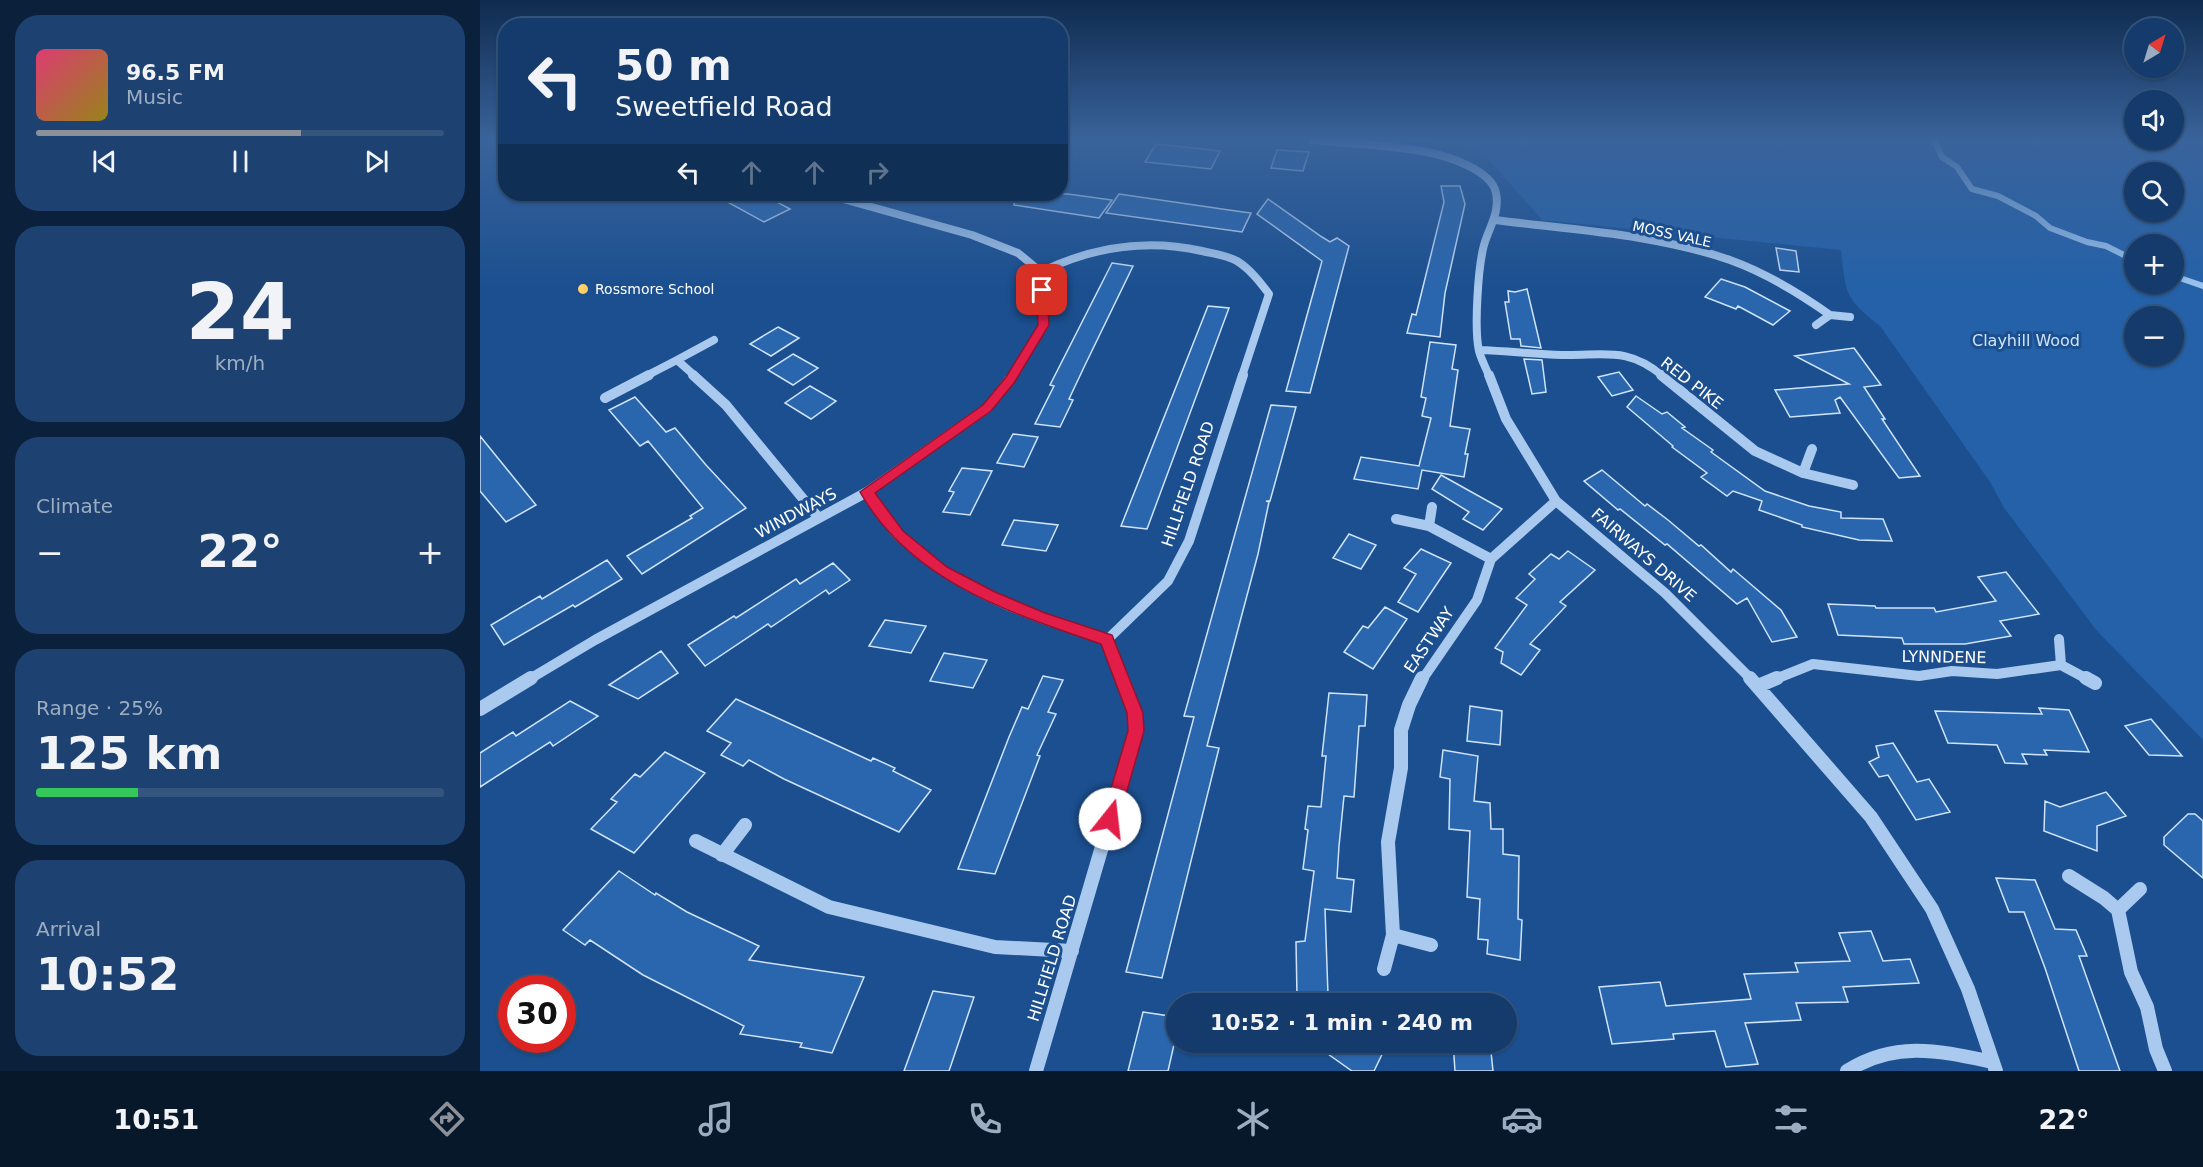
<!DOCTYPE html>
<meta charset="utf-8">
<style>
:root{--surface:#143b6b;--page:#1d4271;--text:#f1f3f6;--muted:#9dadc1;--line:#33557e;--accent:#8c9099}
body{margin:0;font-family:"DejaVu Sans",sans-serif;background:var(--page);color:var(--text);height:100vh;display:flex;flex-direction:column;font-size:22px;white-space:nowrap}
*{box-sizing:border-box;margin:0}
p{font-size:20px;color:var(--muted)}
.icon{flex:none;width:33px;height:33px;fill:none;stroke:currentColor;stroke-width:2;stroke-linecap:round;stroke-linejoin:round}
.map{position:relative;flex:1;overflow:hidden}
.side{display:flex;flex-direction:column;gap:15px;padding:15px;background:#0b203b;width:480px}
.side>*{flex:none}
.top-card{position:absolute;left:18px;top:18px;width:570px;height:183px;border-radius:24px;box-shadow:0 2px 4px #0004,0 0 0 2px var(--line);background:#143b6b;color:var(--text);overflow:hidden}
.needle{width:39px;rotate:38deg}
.fabs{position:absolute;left:1644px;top:18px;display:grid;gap:12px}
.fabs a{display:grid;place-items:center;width:60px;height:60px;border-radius:50%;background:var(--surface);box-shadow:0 2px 4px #0004,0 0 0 2px var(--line);font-size:30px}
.speed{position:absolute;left:18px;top:975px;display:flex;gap:12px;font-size:30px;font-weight:700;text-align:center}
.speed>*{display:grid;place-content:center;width:78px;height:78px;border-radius:50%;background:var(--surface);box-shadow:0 2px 4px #0004,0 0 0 2px var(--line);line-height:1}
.speed .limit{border:9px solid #d22;background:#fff;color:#111}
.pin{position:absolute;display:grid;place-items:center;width:51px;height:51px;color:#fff;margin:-26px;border-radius:12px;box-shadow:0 3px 9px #0006}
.me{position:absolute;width:66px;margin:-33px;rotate:16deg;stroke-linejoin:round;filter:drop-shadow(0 0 4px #0008)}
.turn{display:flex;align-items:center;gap:21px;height:126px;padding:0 18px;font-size:27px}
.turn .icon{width:78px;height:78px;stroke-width:2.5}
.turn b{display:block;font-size:42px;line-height:51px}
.lanes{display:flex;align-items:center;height:57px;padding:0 18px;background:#0003;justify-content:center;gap:30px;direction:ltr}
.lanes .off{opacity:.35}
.big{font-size:45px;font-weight:600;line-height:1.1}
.side .widget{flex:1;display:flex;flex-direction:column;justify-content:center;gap:9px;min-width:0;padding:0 21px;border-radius:24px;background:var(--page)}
.side .dial{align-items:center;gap:0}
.dial b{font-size:78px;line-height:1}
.song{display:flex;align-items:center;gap:18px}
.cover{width:72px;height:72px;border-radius:9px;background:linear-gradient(135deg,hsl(340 70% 55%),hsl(50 70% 35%))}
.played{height:6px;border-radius:3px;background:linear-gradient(90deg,var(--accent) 65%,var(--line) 65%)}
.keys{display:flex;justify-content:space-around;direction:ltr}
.heat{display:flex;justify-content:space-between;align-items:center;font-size:33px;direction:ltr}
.charge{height:9px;border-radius:4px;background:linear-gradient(90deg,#34c759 25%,var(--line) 0)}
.trip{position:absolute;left:686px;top:993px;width:351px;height:60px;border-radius:30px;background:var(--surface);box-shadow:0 2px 4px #0004,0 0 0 2px var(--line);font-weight:600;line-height:60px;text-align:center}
.dock{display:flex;height:96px;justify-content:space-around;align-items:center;background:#08182b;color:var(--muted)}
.dock .icon{width:42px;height:42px}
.dock .active{color:var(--accent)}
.dock b{font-size:27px;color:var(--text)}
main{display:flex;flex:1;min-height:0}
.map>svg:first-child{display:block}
.green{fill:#2461a8;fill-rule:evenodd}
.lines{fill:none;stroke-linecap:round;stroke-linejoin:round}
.stream{stroke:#9cc4f0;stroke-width:6}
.building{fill:#2a66ad;stroke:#cfe3fa;stroke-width:1.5}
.minor-far2{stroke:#a9c9ee;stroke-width:8}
.minor-far1{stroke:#a9c9ee;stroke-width:10}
.minor{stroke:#a9c9ee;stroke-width:14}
.route{fill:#e11d48;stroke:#92132f;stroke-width:1.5}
.poi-dot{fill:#ffd166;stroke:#1b4f8f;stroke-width:2}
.labels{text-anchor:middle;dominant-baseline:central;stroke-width:6;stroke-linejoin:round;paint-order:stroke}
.far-street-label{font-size:14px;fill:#fff;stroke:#1b4f8f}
.far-poi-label{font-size:14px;fill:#fff;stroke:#1b4f8f;text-anchor:start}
.park-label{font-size:16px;fill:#cfe3fa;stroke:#1b4f8f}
.street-label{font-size:16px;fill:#fff;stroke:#1b4f8f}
</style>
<main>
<section class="side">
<div class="widget">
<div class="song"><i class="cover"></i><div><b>96.5 FM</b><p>Music</p></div></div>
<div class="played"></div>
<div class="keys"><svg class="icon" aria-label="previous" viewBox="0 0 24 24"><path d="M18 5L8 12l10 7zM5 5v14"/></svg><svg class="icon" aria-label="pause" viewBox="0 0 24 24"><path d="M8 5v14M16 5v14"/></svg><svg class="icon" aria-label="next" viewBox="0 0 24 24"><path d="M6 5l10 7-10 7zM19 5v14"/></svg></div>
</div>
<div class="widget dial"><b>24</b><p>km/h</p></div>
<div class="widget"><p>Climate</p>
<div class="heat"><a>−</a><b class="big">22°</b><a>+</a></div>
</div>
<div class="widget"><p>Range · 25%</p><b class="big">125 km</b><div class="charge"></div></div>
<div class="widget"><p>Arrival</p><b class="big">10:52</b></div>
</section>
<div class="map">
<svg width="1723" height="1071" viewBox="0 0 1723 1071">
<rect width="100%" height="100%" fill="#1b4f8f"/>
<!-- green -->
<path class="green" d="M918 140H1723V740L1617 631 1524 508 1510 482 1400 326C1364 298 1366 294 1361 250L1062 220 1004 154 978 145ZM1654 172H1694V212H1654ZM1654 244H1694V284H1654ZM1654 316H1694V356H1654Z"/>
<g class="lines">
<!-- stream -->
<path class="stream" d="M1454 140 1462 157 1477 167 1492 189 1518 196 1556 216 1570 228 1607 242 1626 246 1654 260
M1694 276 1723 286"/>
</g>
<!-- building -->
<path class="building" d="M676 144 740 151 731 169 665 162Z
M797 150 829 152 823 171 791 168Z
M961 186H980L985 204 965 293 960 337 927 333 932 314 936 315 964 202Z
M233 194H282L310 209 284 222Z
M535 194H588L632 200 619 218 534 205Z
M639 194 749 210 771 213 762 232 626 213Z
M788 199 842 237 850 242 857 238 869 246 830 393 806 391 842 261 777 214Z
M1296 248 1316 251 1319 272 1300 270Z
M632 263 653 266 606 363 589 399 593 400 580 427 555 424 574 386 570 385Z
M1241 279 1265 287 1310 311 1293 325 1258 306 1256 309 1225 297Z
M1047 289 1060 344 1061 348 1041 346 1040 339H1031L1025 302H1029L1028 291 1035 292Z
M728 306 749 308 667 529 641 526Z
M298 327 319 338 291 356 270 344Z
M950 342 976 345 972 369 978 370 970 426 990 429 985 454H988L984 477 942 470 938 489 874 479 881 457 939 466 951 418 942 416 946 398 941 397Z
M1374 348 1401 385 1384 387 1405 419H1402L1440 476 1419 478 1360 397 1355 400 1360 413 1310 417 1295 390 1369 384 1315 356Z
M313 354 338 368 313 385 288 370Z
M1044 359 1062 360 1066 392 1052 394Z
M1139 372 1153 390 1132 396 1118 377Z
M330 386 356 401 331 419 305 403Z
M1156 396 1182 414 1187 412 1205 427 1202 428 1233 450 1231 452 1285 491 1329 506 1361 512V518L1403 519 1412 541 1379 540 1322 527V525L1279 510 1282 501 1253 491 1247 496 1221 477 1227 473 1192 447 1193 446 1147 407Z
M155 397 186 432 195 428 226 465 266 508 162 574 147 556 212 518 210 516 223 508 168 441 160 446 129 410Z
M791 405 816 407 790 501H786L789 502 778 554 727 746 739 748 682 978 646 972 714 717 704 716Z
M533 434 558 437 544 467 517 463Z
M0 436 56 505 26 522 0 491Z
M482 468 512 471 490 515 463 512 474 492 469 491Z
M1122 470 1165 506 1167 504 1188 520 1219 546 1221 545 1251 572 1253 569 1301 610 1317 637 1292 642 1267 598 1257 604 1187 544 1185 545 1140 509 1138 510 1104 481Z
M961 475 1022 509 1003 530 983 519 989 512 952 489Z
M534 520 578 525 566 551 522 545Z
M869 534 896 545 881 569 853 558Z
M941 549 971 563 938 612 918 602 936 574 924 568Z
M1088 551 1115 570 1080 602 1086 606 1050 644 1060 650 1041 675 1021 663 1023 652 1015 648 1047 605 1036 598 1055 579 1049 574 1071 554 1079 559Z
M127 560 142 579 95 607 93 605 24 645 11 625 60 596 62 599Z
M353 563 370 580 349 594 346 590 291 627 288 624 225 666 208 645 254 616 256 618 316 579 320 584Z
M1526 572 1559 614 1520 621 1531 636 1485 644H1424L1422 638 1358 635 1348 604 1395 606 1396 608H1454L1456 612 1516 601 1498 577Z
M905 607 927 619 893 669 864 652 883 626 888 628Z
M405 620 446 626 431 653 389 646Z
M181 651 198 673 158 699 129 685Z
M464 653 507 660 493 688 450 681Z
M563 676 583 680 568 712 576 714 557 755 560 756 515 874 478 869 529 737 542 707 548 709Z
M849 693 887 695 885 726H879L874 797 864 796 859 846 857 878 874 880 871 912 845 909 848 995 817 996 816 942 825 941 834 871 823 869 828 830 825 829 828 806 841 807 846 756H842Z
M256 699 391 761 393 758 415 768 413 771 451 790 419 832 304 779 269 760 263 766 241 755 251 743 227 731Z
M90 701 118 716 73 746 70 742 0 787V753L33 732 36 736Z
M990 706 1022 711 1020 745 987 741Z
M1559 708 1589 710 1609 752 1564 750 1567 755 1542 754 1547 764 1525 763 1517 745 1468 743 1455 711 1562 714Z
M1671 719 1702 756 1669 755 1645 726Z
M1413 743 1437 782 1449 779 1470 812 1436 820 1408 775 1399 777 1389 762 1399 757 1396 746Z
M963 750 998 756 994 801 1010 803 1011 829H1023V854L1039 856 1038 919 1042 920 1040 960 1007 954 1008 940 998 939 1000 899 987 897 990 831 969 829 970 779 960 777Z
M185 752 225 773 154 853 111 829 137 802 131 799 155 774 160 777Z
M1626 792 1646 816 1617 826V851L1564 831 1565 801 1580 807Z
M1708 814H1715L1723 821V878L1684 845V837Z
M139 871 175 895 176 893 207 912 279 946 269 960 384 977 352 1053 320 1047 322 1043 260 1034 264 1026 163 975 110 940 105 945 83 930Z
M1516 878 1555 880 1575 929 1596 930 1607 956H1599L1640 1071H1599L1565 968 1544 912H1529Z
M1391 931 1403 961 1430 959 1439 983 1363 987 1368 1002 1316 1003 1321 1020 1265 1023 1278 1064 1246 1067 1235 1031 1193 1034 1194 1039 1132 1044 1119 987 1180 982 1186 1006 1271 999 1264 974 1318 972 1315 963 1370 961 1359 933Z
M453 991 494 997 469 1071H424Z
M663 1012 696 1017V1036L688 1071H648Z
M831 1042H908L894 1071H872Z
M973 1042H1010L1013 1071H975Z"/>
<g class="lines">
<!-- minor-far2 -->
<path class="minor-far2" d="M833 140C871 144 910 145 947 152 967 156 1012 170 1016 193 1020 213 1009 227 1004 245 998 267 994 329 999 351 1001 359 1006 368 1009 376
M345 194 492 235 538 253 561 272 564 325 532 376
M1015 220C1093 230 1175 234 1250 260 1286 273 1319 293 1350 315L1336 325
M561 272C612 247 665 238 722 251 734 254 746 255 757 261 770 269 780 282 789 294L762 376
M1350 315 1370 317
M999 350C1027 351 1054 354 1082 355 1124 356 1146 346 1183 376
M166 376 197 360
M215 376 197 360 234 340"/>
<!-- minor-far1 -->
<path class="minor-far1" d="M213 375 246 405 338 517
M1009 375 1026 419 1076 501 1185 593 1272 680
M1181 375 1275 451 1323 473 1373 485
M125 398 169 375
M1323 473 1332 449
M387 492C397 507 406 524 419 536 477 591 553 618 627 640
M916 519 949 526 1011 559
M949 526 952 507
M1581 665 1609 680
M48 680 115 640 387 492 507 408 533 375
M642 680 627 640 688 581 709 541 763 375
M942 680 997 600 1011 559 1076 501
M1293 680 1333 664 1439 676 1472 671 1517 674 1581 665 1579 639"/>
<!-- minor -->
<path class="minor" d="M1270 678 1391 817 1452 909 1488 989 1516 1071
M1606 678 1615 683
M1278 686 1297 678
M0 709 51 678
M216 841 349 907 515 947 592 951
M242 855 265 825
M1589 876 1624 898 1638 910 1651 972 1667 1007 1676 1049 1685 1071
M1638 910 1660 889
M913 935 951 945
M904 969 913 935 908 842 921 768V730L929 705 942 678
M556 1071 656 731 655 713 642 678
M1367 1071C1416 1040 1460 1051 1513 1062"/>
</g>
<!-- sky -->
<linearGradient id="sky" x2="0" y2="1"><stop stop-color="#0f2b4f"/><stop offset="0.48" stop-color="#39639b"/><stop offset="1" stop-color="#39639b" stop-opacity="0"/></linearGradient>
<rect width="1723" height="290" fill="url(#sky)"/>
<!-- route -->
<path class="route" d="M562 286 567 290 569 325 534 383 511 411 395 493 423 531 467 567 515 592 565 613 632 635 663 713 664 731 639 819 636 825 630 828 624 825 622 819 648 731 647 713 621 644C530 613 430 581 380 492L503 405 526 377 558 325 556 290Z"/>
<!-- markers -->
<circle class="poi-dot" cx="103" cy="289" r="6"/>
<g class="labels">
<!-- far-street labels -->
<g class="far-street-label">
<text transform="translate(1192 234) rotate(12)">MOSS VALE</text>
</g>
<!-- far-poi labels -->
<g class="far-poi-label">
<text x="115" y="289">Rossmore School</text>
</g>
<!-- park labels -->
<g class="park-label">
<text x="1546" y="340">Clayhill Wood</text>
</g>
<!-- street labels -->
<g class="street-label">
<text transform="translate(1212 383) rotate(38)">RED PIKE</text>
<text transform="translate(708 484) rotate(-71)">HILLFIELD ROAD</text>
<text transform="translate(316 513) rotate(-28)">WINDWAYS</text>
<text transform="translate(1164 555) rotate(41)">FAIRWAYS DRIVE</text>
<text transform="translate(949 640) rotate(-56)">EASTWAY</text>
<text transform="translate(1464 657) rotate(1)">LYNNDENE</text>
<text transform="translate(572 958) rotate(-73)">HILLFIELD ROAD</text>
</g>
</g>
</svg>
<div class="fabs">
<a><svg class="needle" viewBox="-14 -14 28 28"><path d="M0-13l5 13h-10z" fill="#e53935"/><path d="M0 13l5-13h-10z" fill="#9dadc1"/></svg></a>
<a><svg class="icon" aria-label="sound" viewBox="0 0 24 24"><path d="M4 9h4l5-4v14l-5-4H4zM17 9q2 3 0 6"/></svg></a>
<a><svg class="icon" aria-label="search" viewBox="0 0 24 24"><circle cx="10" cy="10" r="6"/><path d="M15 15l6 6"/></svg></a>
<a>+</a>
<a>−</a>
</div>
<div class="speed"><div class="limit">30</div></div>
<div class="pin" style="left:562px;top:290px;background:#d93025"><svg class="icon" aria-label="arrive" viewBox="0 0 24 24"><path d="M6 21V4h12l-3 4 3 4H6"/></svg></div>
<svg class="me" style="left:630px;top:819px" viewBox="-20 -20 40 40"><circle r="19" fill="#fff"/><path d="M0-13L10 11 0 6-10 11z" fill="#e11d48"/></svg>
<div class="trip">10:52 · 1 min · 240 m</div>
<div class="top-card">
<div class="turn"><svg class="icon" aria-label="left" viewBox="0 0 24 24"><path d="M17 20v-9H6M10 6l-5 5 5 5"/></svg><div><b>50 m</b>Sweetfield Road</div></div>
<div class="lanes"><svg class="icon" aria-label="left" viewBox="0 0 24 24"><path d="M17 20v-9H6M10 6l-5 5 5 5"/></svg><svg class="icon off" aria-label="ahead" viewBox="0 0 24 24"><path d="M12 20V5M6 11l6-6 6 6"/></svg><svg class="icon off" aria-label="ahead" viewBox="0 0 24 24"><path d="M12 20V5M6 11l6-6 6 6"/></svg><svg class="icon off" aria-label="right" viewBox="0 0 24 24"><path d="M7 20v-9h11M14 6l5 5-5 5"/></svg></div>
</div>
</div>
</main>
<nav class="dock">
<b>10:51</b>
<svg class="icon active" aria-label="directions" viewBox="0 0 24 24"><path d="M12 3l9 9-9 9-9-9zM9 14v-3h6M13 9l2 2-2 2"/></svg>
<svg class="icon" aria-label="music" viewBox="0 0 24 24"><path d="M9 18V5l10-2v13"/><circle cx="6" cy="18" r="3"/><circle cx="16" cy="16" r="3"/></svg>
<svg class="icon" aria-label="phone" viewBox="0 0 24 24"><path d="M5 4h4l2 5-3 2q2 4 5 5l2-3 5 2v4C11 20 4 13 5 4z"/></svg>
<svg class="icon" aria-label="climate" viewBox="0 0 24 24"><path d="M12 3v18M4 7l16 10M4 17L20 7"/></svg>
<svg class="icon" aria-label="car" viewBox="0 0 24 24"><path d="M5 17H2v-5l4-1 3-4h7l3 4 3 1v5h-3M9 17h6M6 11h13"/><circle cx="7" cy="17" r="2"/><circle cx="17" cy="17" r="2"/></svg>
<svg class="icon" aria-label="filters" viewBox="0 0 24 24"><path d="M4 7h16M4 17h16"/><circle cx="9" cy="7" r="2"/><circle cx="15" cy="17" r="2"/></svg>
<b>22°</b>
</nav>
